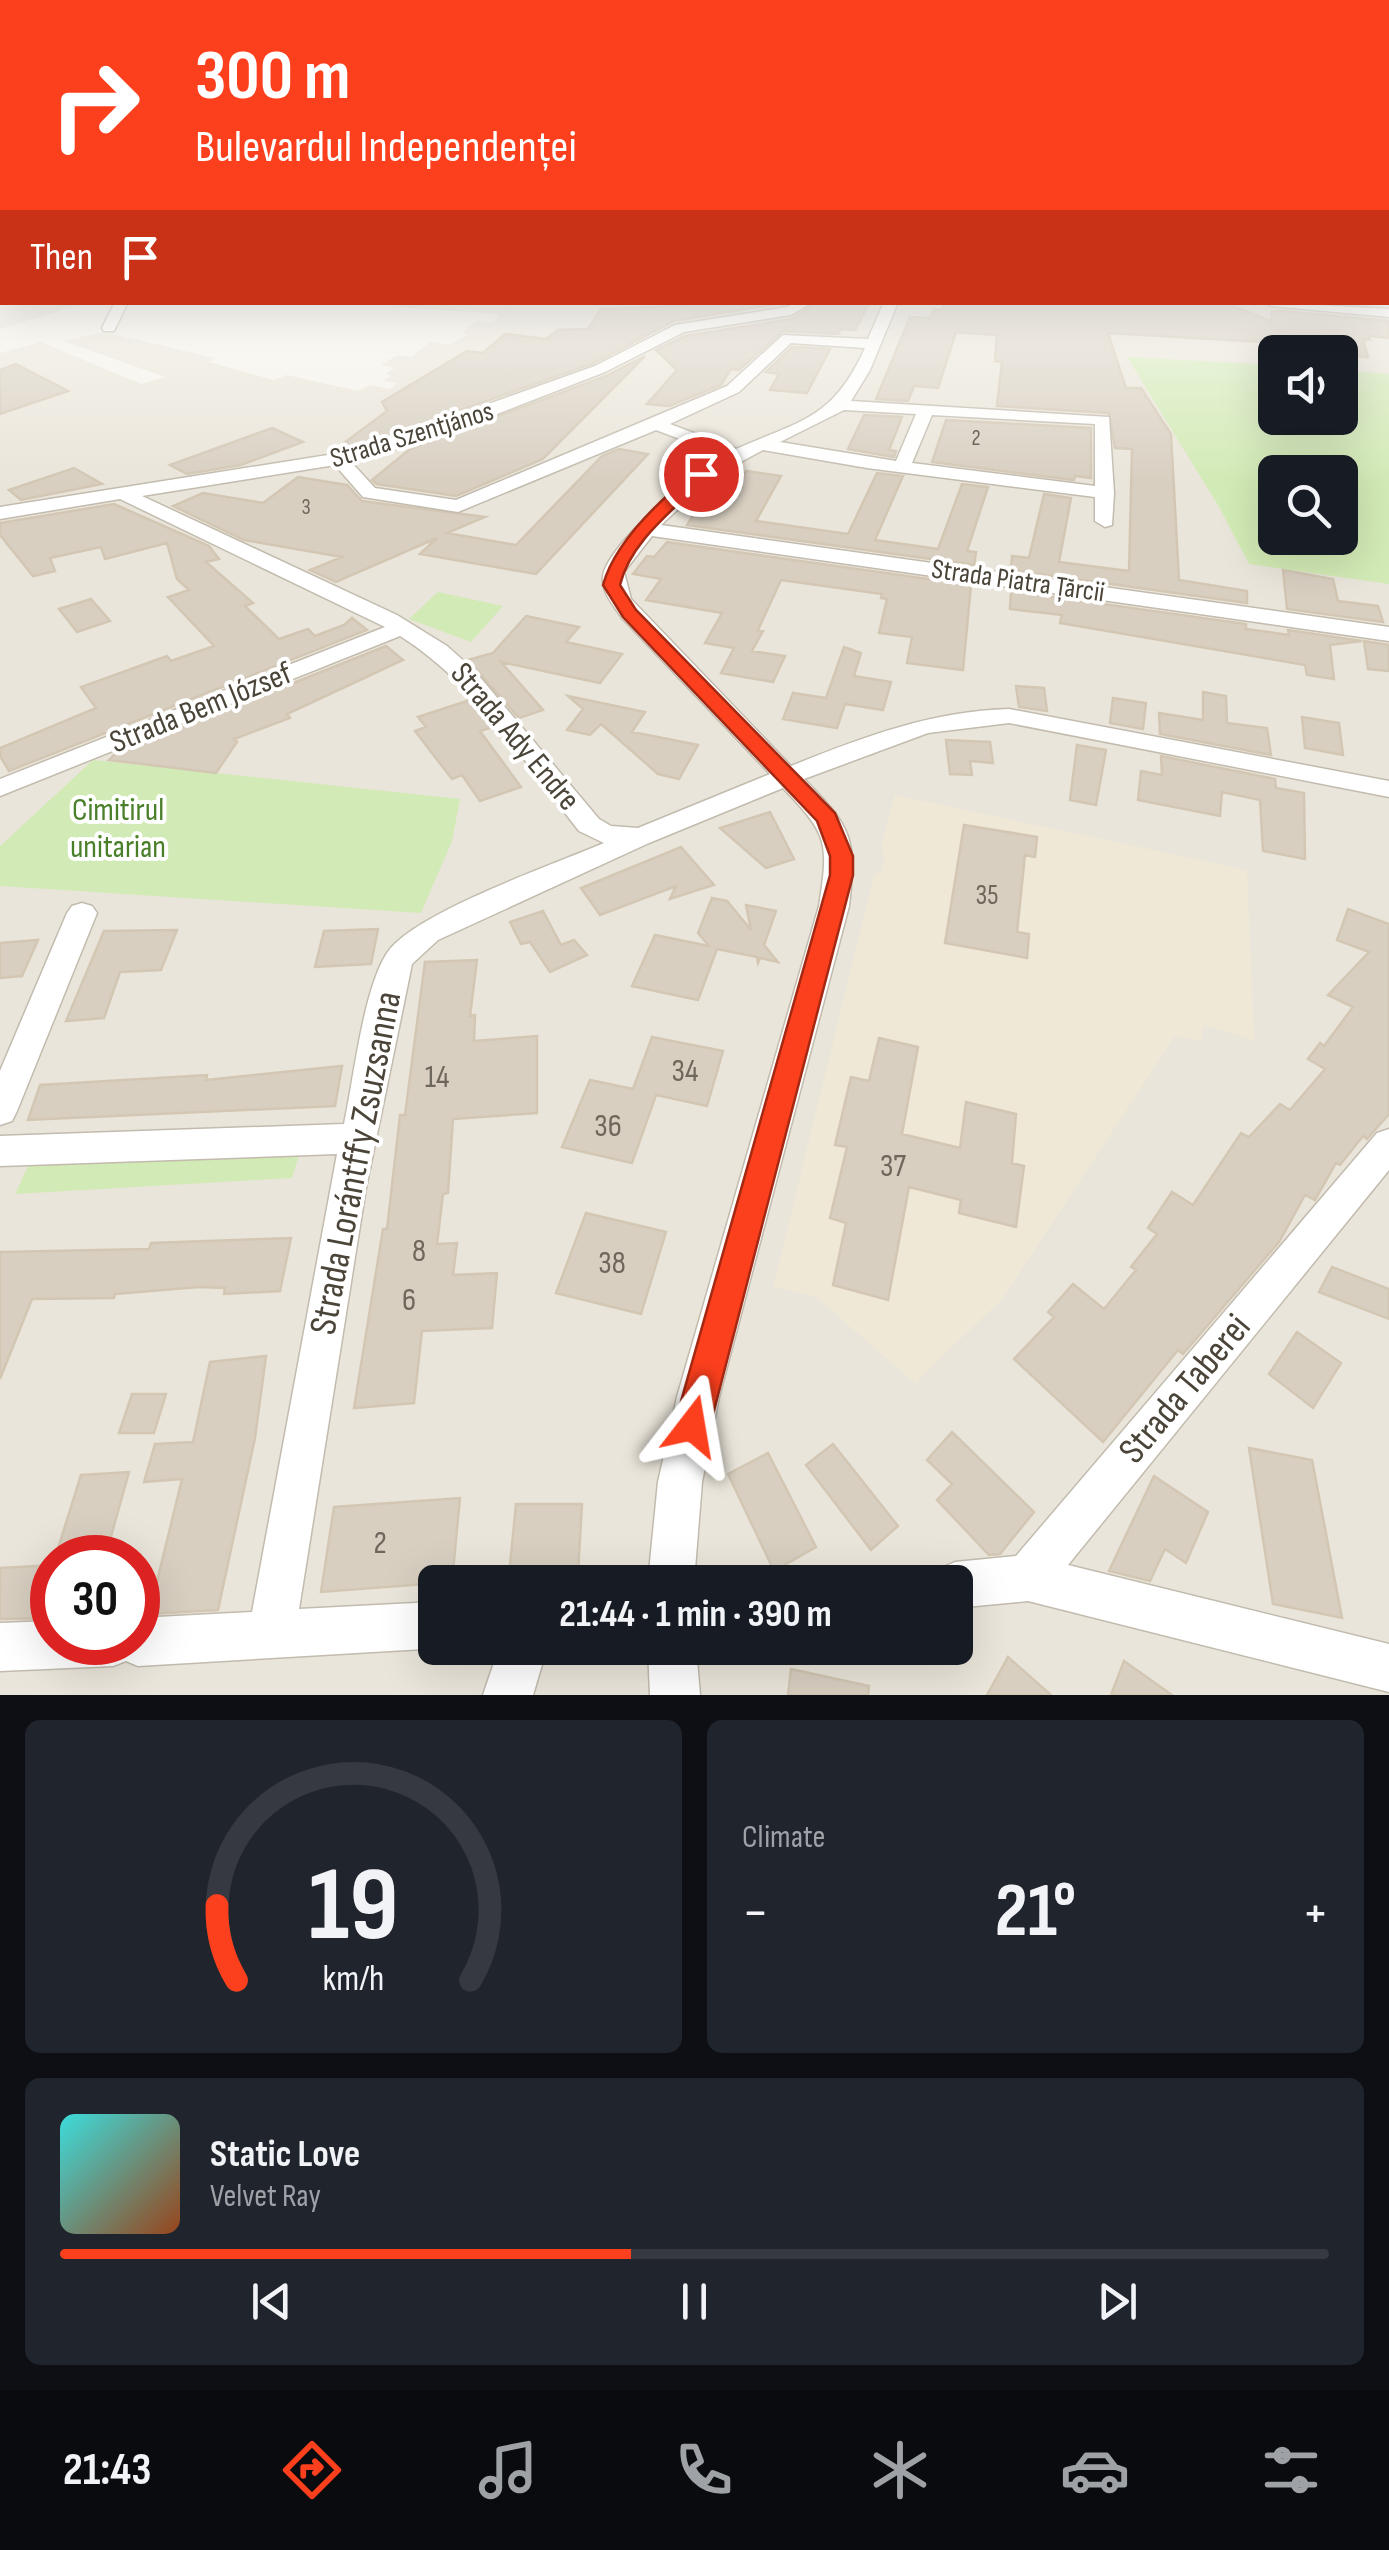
<!DOCTYPE html>
<meta charset="utf-8">
<style>
:root{--surface:#171b24;--page:#20242c;--text:#f1f3f6;--muted:#9ea1a6;--line:#363941;--accent:#fc3f1d}
body{margin:0;font-family:"Sofia Sans Condensed",sans-serif;background:var(--page);color:var(--text);height:100vh;display:flex;flex-direction:column;font-size:38px;white-space:nowrap}
*{box-sizing:border-box;margin:0}
p{font-size:32px;color:var(--muted)}
.icon{flex:none;width:55px;height:55px;fill:none;stroke:currentColor;stroke-width:2;stroke-linecap:round;stroke-linejoin:round}
.map{position:relative;height:1695px;overflow:hidden}
.panel{display:flex;flex-direction:column;gap:25px;padding:25px;background:#0d0f14;flex:1}
.panel>*{flex:none}
.hud{position:absolute;left:0px;top:0px;width:1390px;height:305px;box-shadow:0 10px 40px #0002;background:#fc3f1d;color:#fff;overflow:hidden}
.fabs{position:absolute;left:1258px;top:335px;display:grid;gap:20px}
.fabs a{display:grid;place-items:center;width:100px;height:100px;border-radius:15px;background:var(--surface);box-shadow:0 10px 40px #0002;font-size:50px}
.speed{position:absolute;left:30px;top:1535px;display:flex;gap:20px;font-size:50px;font-weight:700;text-align:center}
.speed>*{display:grid;place-content:center;width:130px;height:130px;border-radius:50%;background:var(--surface);box-shadow:0 10px 40px #0002;line-height:1}
.speed .limit{border:15px solid #d22;background:#fff;color:#111}
.pin{position:absolute;display:grid;place-items:center;width:85px;height:85px;color:#fff;margin:-42px;border:5px solid #fff;border-radius:50%;box-shadow:0 2px 10px #0007}
.me{position:absolute;width:110px;margin:-55px;rotate:14deg;stroke-linejoin:round;filter:drop-shadow(0 0 8px #0008)}
.turn{display:flex;align-items:center;gap:35px;height:210px;padding:0 30px;font-size:45px}
.turn .icon{width:130px;height:130px;stroke-width:2.5}
.turn b{display:block;font-size:70px;line-height:85px}
.then{display:flex;align-items:center;height:95px;padding:0 30px;background:#0003;gap:20px;font-size:38px}
.big{font-size:75px;font-weight:700;line-height:1.1}
.panel .card{flex:1;display:flex;flex-direction:column;justify-content:center;gap:15px;min-width:0;padding:0 35px;border-radius:15px;background:var(--page)}
.panel .dial{align-items:center;gap:0}
.dial svg{height:260px;overflow:visible;fill:none;stroke:var(--line);stroke-width:7;stroke-linecap:round;text-anchor:middle}
.dial text{fill:var(--text);stroke:none}
.song{display:flex;align-items:center;gap:30px}
.cover{width:120px;height:120px;border-radius:15px;background:linear-gradient(135deg,hsl(180 70% 55%),hsl(20 70% 35%))}
.played{height:10px;border-radius:5px;background:linear-gradient(90deg,var(--accent) 45%,var(--line) 45%)}
.keys{display:flex;justify-content:space-around;direction:ltr}
.heat{display:flex;justify-content:space-between;align-items:center;font-size:55px;direction:ltr}
.panel .tiles{flex:1;display:grid;gap:25px;grid-template-columns:1fr 1fr}
.card:last-child{grid-column:span 2}
.trip{position:absolute;left:418px;top:1565px;width:555px;height:100px;border-radius:15px;background:var(--surface);box-shadow:0 10px 40px #0002;font-weight:700;line-height:100px;text-align:center}
.tabs{display:flex;height:160px;justify-content:space-around;align-items:center;background:#090b0e;color:var(--muted)}
.tabs .icon{width:70px;height:70px}
.tabs .current{color:var(--accent)}
.tabs b{font-size:45px;color:var(--text)}
.map>svg:first-child{display:block}
.residential{fill:#eae5da;fill-rule:evenodd}
.education{fill:#efe8d6}
.green{fill:#d2eab5;fill-rule:evenodd}
.building{fill:#d8cfc1;stroke:#d3c7b4;stroke-width:2.5}
.lines{fill:none;stroke-linecap:round;stroke-linejoin:round}
.street-casing{stroke:#c2bbae;stroke-width:3}
.street{fill:#fff;fill-rule:evenodd}
.route{fill:#fc3f1d;stroke:#a42913;stroke-width:2.5}
.labels{text-anchor:middle;dominant-baseline:central;stroke-width:8;stroke-linejoin:round;paint-order:stroke}
.far-number-label{font-size:22px;fill:#6e675b}
.far-street-label{font-size:28px;fill:#4b4439;stroke:#fff}
.number-label{font-size:28px;fill:#6e675b}
.street-label{font-size:32px;fill:#4b4439;stroke:#fff}
.park-label{font-size:32px;fill:#4a7f2a;stroke:#fff}
.near-number-label{font-size:32px;fill:#6e675b}
.near-street-label{font-size:38px;fill:#4b4439;stroke:#fff}
</style>
<div class="map">
<svg width="1389" height="1695" viewBox="0 0 1389 1695">
<rect width="100%" height="100%" fill="#f6f3ec"/>
<!-- residential -->
<path class="residential" d="M0 246 2 302 85 303 0 329Z
M1389 246V1695H0V353L41 342 141 384 165 377 63 341 104 332 215 358 209 362 274 380 287 375 358 391 370 385 390 389 397 383 383 381 391 376 385 374 395 368 381 365 398 355 411 357 431 342 449 345 467 335 462 333 477 321 493 322 499 314 397 307 400 303 1388 302ZM1275 352H1340V418H1275ZM1275 472H1340V538H1275ZM52 1558H138V1642H52ZM435 1582H955V1648H435Z"/>
<!-- education -->
<path class="education" d="M895 795 1247 870 1254 1040 1204 1025 1201 1041 1175 1036 1003 1298 915 1383 816 1297 773 1287 874 876 881 871 885 859 881 847Z"/>
<!-- green -->
<path class="green" d="M1127 357 1275 365V418H1340V370L1389 374V584L1249 564 1219 507ZM1340 472V538H1275V472Z
M438 592 503 606 471 642 409 619Z
M93 760 460 799 452 841 421 913 0 886V846Z
M301 1148 292 1178 15 1194 32 1158Z"/>
<!-- building -->
<path class="building" d="M685 302H787L674 321 594 363 379 439 336 449 387 411 382 402 467 351 483 353 505 334 546 339 558 330 588 329 601 309 683 306Z
M817 302H870L855 330 841 329 838 334 783 331 739 370 731 369 721 385 669 406 647 404 677 370 656 350 685 336 792 319Z
M945 302H1234L1235 307 1271 321 1272 312 1282 311 1389 321V338L1368 336 1370 340 1363 339 1368 357 1266 348 1264 342 1108 333 1126 388H1141L1171 434 1179 580 1247 591V603L1011 570 1012 556 1029 558 1044 494 1071 498 1059 562 1129 571 1132 449 1115 448 1109 413 997 406 1002 362 995 361 997 335 956 332 938 388 914 386 908 401 876 399 910 317 930 318 934 309 942 310Z
M792 347 830 349 807 393 770 390 779 374 766 372Z
M645 356 543 459 456 496 377 484 372 480 410 449 606 376Z
M16 364 68 391 0 414V370Z
M864 415 902 417 889 450 896 451 894 457 848 449Z
M946 420 1091 428V478L1075 476 1074 480 932 462Z
M272 428 303 442 241 465 187 474 170 465Z
M619 449 648 454 536 574 420 554 437 538 336 582 310 570 342 557 244 540 173 506 203 493 263 503 298 477 347 485 362 501 485 517 447 533 516 545 602 456Z
M74 468 102 484 21 500 9 490Z
M746 471 781 476 756 521 848 534 877 473 903 476 875 540 938 549 962 484 988 487 967 551 976 552 974 565 687 525 709 490 733 493Z
M114 504 209 546 219 559 206 562 253 603 245 606 279 639 308 629 315 636 344 625 352 618 367 630 9 771 0 756V748L96 708 81 687 167 656 171 661 214 646 168 597 189 590 177 579 167 543 105 559 101 547 50 558 55 571 33 576 0 535V523Z
M667 542 971 585 963 670 907 663 912 637 879 633 887 599 881 598 882 594 781 580 758 630 763 631 752 651 785 656 773 682 721 673 734 648 705 643 722 613 646 600 661 579 633 574 647 556 654 557Z
M1283 570 1333 579 1338 601 1378 606 1383 622 1287 609Z
M1011 591 1246 624V629L1289 635 1288 630 1362 641 1330 645 1334 679 1307 675 1305 665 1060 623 1062 615 1010 609Z
M91 599 110 621 77 632 59 609Z
M526 616 579 627 566 642 622 654 600 683 501 662 543 710 519 718 468 660 493 653Z
M1364 641 1389 645V671L1368 669Z
M386 646 403 660 287 714 290 718 234 739 237 742 216 773 109 760 115 754Z
M844 647 861 653 854 676 891 682 883 710 845 704 837 728 783 719 793 693 826 698Z
M1016 686 1044 688 1047 711 1019 707Z
M1203 692 1226 696 1227 723 1267 728 1271 755 1160 734 1159 713 1203 720Z
M568 696 645 712 632 732 698 745 679 779 658 774 601 724 590 735 567 730 583 709Z
M1113 698 1146 703 1143 729 1110 723Z
M470 700 493 727 480 731 521 787 480 801 462 775 452 779 415 731 426 727 418 717Z
M1302 717 1339 723 1343 755 1305 748Z
M946 740 990 742 993 763 970 761 972 775 950 774Z
M1077 745 1106 750 1096 805 1070 800Z
M1161 756 1275 779 1276 788 1304 793 1305 859 1263 851 1260 800 1222 792 1220 816 1138 800 1141 771 1162 775Z
M770 812 794 859 766 868 720 828Z
M964 825 1037 837 1035 857 1025 855 1017 932 1029 934 1027 958 945 943Z
M681 847 714 885 670 899 676 886 600 915 581 888Z
M712 898 727 901 751 930 746 905 776 911 764 945 778 962 760 958 758 963 757 957 717 949 698 1000 632 986 655 935 709 946 698 933Z
M1348 909 1389 924V1114L1367 1139 1363 1136 1340 1165 1336 1163 1315 1200 1305 1195 1279 1242 1183 1354 1178 1350 1103 1442 1014 1359 1054 1317 1048 1312 1073 1284 1104 1309 1136 1270 1131 1267 1157 1234 1148 1228 1172 1192 1193 1205 1241 1133 1249 1137 1280 1104 1290 1110 1325 1069 1308 1059 1320 1043 1324 1046 1353 1007 1328 995 1369 952 1337 940Z
M543 911 561 945 574 940 587 955 550 972 530 942 521 944 510 922Z
M378 929 371 964 315 967 324 931Z
M177 930 161 970 120 972 104 1018 66 1021 104 931Z
M38 940 22 976 0 978V943Z
M477 960 470 1016 475 1015 474 1041 537 1036V1113L453 1119 448 1193 443 1194 437 1244 457 1243 453 1275 497 1273 492 1328 422 1331 414 1403 354 1408 383 1229H387L400 1115H405L425 962Z
M652 1037 723 1051 707 1106 656 1095 632 1163 562 1147 590 1080 633 1089Z
M879 1038 918 1047 902 1134 960 1148 966 1102 1016 1114 1012 1163 1024 1166 1016 1227 959 1213 961 1200 909 1187 888 1300 833 1285 846 1223 830 1218 847 1147 835 1145 851 1077 869 1081Z
M342 1066 335 1106 28 1120 40 1085 207 1075 206 1080Z
M586 1213 666 1232 641 1314 556 1293Z
M291 1238 280 1291 224 1294 225 1288 199 1287 115 1294 114 1298 32 1299 0 1379V1252L149 1249 151 1243Z
M1332 1267 1389 1289V1319L1319 1292Z
M1297 1332 1341 1363 1313 1408 1269 1374Z
M266 1356 255 1438 218 1610 149 1614 182 1479 144 1482 155 1444 193 1442 210 1362Z
M132 1394H166L154 1433H119Z
M952 1432 1034 1512 1000 1554 989 1555 937 1500 952 1484 927 1460Z
M833 1444 898 1526 871 1550 806 1465Z
M1249 1448 1312 1460 1342 1618 1273 1604Z
M768 1453 816 1547 774 1571 728 1474Z
M129 1472 105 1558H55L81 1475Z
M1154 1476 1208 1512 1186 1563 1165 1549 1150 1581 1109 1571Z
M460 1498 452 1582 321 1592 334 1507Z
M516 1504H582L578 1574 509 1575Z
M52 1565V1618L0 1619V1568Z
M1008 1657 1051 1695H987Z
M1124 1661 1172 1695H1111Z
M791 1669 869 1686 868 1695H788Z"/>
<g class="lines">
<!-- street casing -->
<g class="street-casing">
<path id="street" d="M2 250V259L0 260V251Z
M1388 250H1389V258H1388Z
M0 292H2V300H0Z
M115 302H128L114 331H104L102 328Z
M796 302H813L791 315 684 332 605 372 438 437 351 462 375 488 456 500 727 386 783 335 868 339 884 302H898L870 370 851 401 1109 417 1114 493 1112 525 1105 527 1095 521V497L867 468 763 450 713 477 661 525 1389 627V641L652 536 624 572 631 599 791 766C863 737 932 711 1009 709L1389 781V797L1009 723 928 733 804 779C852 827 857 839 849 906L719 1397 702 1482 694 1582H648L658 1482 677 1397 819 906C829 842 828 835 783 788L649 843 438 940 412 964 366 1188 299 1609 435 1602V1648H441L138 1666 126 1661 113 1666 0 1671V1623L52 1621V1642H138V1618L252 1612 337 1154 0 1166V1136L344 1124C354 1078 363 990 387 953 413 913 555 864 604 843L579 831C525 763 475 683 400 636L0 796V779L385 627 120 499 0 519V507L359 450 595 366 675 325 787 307ZM791 343 865 348C833 419 802 420 736 449L670 424 739 392ZM844 410 916 414 896 461 780 442ZM932 415 1095 424V486L912 463ZM656 430 722 455C694 472 608 544 603 576 601 592 614 606 622 618L770 774 638 828 611 826 599 819 474 670 447 646 397 615 142 496 335 465 363 497 458 512Z
M1265 302 1389 309V317L1271 306Z
M82 903 92 906 97 913 17 1111 12 1121 0 1125V1071L67 913 72 906Z
M1389 1129V1170L1068 1565 1389 1644V1692L1028 1601 955 1608V1582H933L939 1569 955 1562 1016 1556 1377 1133Z
M499 1648H547L533 1695H483Z
M648 1648H696L700 1695H650Z"/>
</g>
<!-- street -->
<use href="#street" class="street"/>
</g>
<!-- sky -->
<linearGradient id="sky" x2="0" y2="1"><stop stop-color="#8fc1ec"/><stop offset="0.51" stop-color="#fbfaf6"/><stop offset="1" stop-color="#fbfaf6" stop-opacity="0"/></linearGradient>
<rect width="1389" height="483" fill="url(#sky)"/>
<!-- route -->
<path class="route" d="M696 471 709 474C678 507 631 539 620 585L636 610 835 813 853 856V875L710 1426 704 1438 692 1443 680 1438 674 1426 830 875V856L817 821 623 617 603 585C615 541 661 499 696 471Z"/>
<g class="labels">
<!-- far-number labels -->
<g class="far-number-label">
<text x="976" y="438">2</text>
<text x="306" y="507">3</text>
</g>
<!-- far-street labels -->
<g class="far-street-label">
<text transform="translate(412 435) rotate(-17)">Strada Szentjános</text>
<text transform="translate(1018 581) rotate(8)">Strada Piatra Țărcii</text>
</g>
<!-- number labels -->
<g class="number-label">
<text x="987" y="895">35</text>
</g>
<!-- street labels -->
<g class="street-label">
<text transform="translate(201 708) rotate(-22)">Strada Bem József</text>
<text transform="translate(515 737) rotate(50)">Strada Ady Endre</text>
</g>
<!-- park labels -->
<g class="park-label">
<text x="118" y="810">Cimitirul<tspan x="118" dy="37">unitarian</tspan></text>
</g>
<!-- near-number labels -->
<g class="near-number-label">
<text x="685" y="1071">34</text>
<text x="437" y="1077">14</text>
<text x="608" y="1126">36</text>
<text x="893" y="1166">37</text>
<text x="419" y="1251">8</text>
<text x="612" y="1263">38</text>
<text x="409" y="1300">6</text>
<text x="380" y="1543">2</text>
</g>
<!-- near-street labels -->
<g class="near-street-label">
<text transform="translate(356 1163) rotate(-79)">Strada Lorántffy Zsuzsanna</text>
<text transform="translate(1185 1389) rotate(-50)">Strada Taberei</text>
</g>
</g>
</svg>
<div class="fabs">
<a><svg class="icon" aria-label="sound" viewBox="0 0 24 24"><path d="M4 9h4l5-4v14l-5-4H4zM17 9q2 3 0 6"/></svg></a>
<a><svg class="icon" aria-label="search" viewBox="0 0 24 24"><circle cx="10" cy="10" r="6"/><path d="M15 15l6 6"/></svg></a>
</div>
<div class="speed"><div class="limit">30</div></div>
<div class="pin" style="left:701px;top:474px;background:#d93025"><svg class="icon" aria-label="arrive" viewBox="0 0 24 24"><path d="M6 21V4h12l-3 4 3 4H6"/></svg></div>
<svg class="me" style="left:692px;top:1426px" viewBox="-20 -20 40 40"><path d="M0-17L14 15 0 8-14 15z" fill="#fc3f1d" stroke="#fff" stroke-width="4"/></svg>
<div class="trip">21:44 · 1 min · 390 m</div>
<div class="hud">
<div class="turn"><svg class="icon" aria-label="right" viewBox="0 0 24 24"><path d="M7 20v-9h11M14 6l5 5-5 5"/></svg><div><b>300 m</b>Bulevardul Independenței</div></div>
<div class="then">Then<svg class="icon" aria-label="arrive" viewBox="0 0 24 24"><path d="M6 21V4h12l-3 4 3 4H6"/></svg></div>
</div>
</div>
<section class="panel">
<div class="tiles">
<div class="card dial"><svg viewBox="0 0 100 80">
<path d="M14 69A42 42 0 1 1 86 69"/>
<path d="M14 69A42 42 0 0 1 8 46" stroke="#fc3f1d"/>
<text x="50" y="56" font-size="32" font-weight="700">19</text>
<text x="50" y="72" font-size="11">km/h</text>
</svg></div>
<div class="card"><p>Climate</p>
<div class="heat"><a>−</a><b class="big">21°</b><a>+</a></div>
</div>
<div class="card">
<div class="song"><i class="cover"></i><div><b>Static Love</b><p>Velvet Ray</p></div></div>
<div class="played"></div>
<div class="keys"><svg class="icon" aria-label="previous" viewBox="0 0 24 24"><path d="M18 5L8 12l10 7zM5 5v14"/></svg><svg class="icon" aria-label="pause" viewBox="0 0 24 24"><path d="M8 5v14M16 5v14"/></svg><svg class="icon" aria-label="next" viewBox="0 0 24 24"><path d="M6 5l10 7-10 7zM19 5v14"/></svg></div>
</div>
</div>
</section>
<nav class="tabs">
<b>21:43</b>
<svg class="icon current" aria-label="directions" viewBox="0 0 24 24"><path d="M12 3l9 9-9 9-9-9zM9 14v-3h6M13 9l2 2-2 2"/></svg>
<svg class="icon" aria-label="music" viewBox="0 0 24 24"><path d="M9 18V5l10-2v13"/><circle cx="6" cy="18" r="3"/><circle cx="16" cy="16" r="3"/></svg>
<svg class="icon" aria-label="phone" viewBox="0 0 24 24"><path d="M5 4h4l2 5-3 2q2 4 5 5l2-3 5 2v4C11 20 4 13 5 4z"/></svg>
<svg class="icon" aria-label="climate" viewBox="0 0 24 24"><path d="M12 3v18M4 7l16 10M4 17L20 7"/></svg>
<svg class="icon" aria-label="car" viewBox="0 0 24 24"><path d="M5 17H2v-5l4-1 3-4h7l3 4 3 1v5h-3M9 17h6M6 11h13"/><circle cx="7" cy="17" r="2"/><circle cx="17" cy="17" r="2"/></svg>
<svg class="icon" aria-label="filters" viewBox="0 0 24 24"><path d="M4 7h16M4 17h16"/><circle cx="9" cy="7" r="2"/><circle cx="15" cy="17" r="2"/></svg>
</nav>
